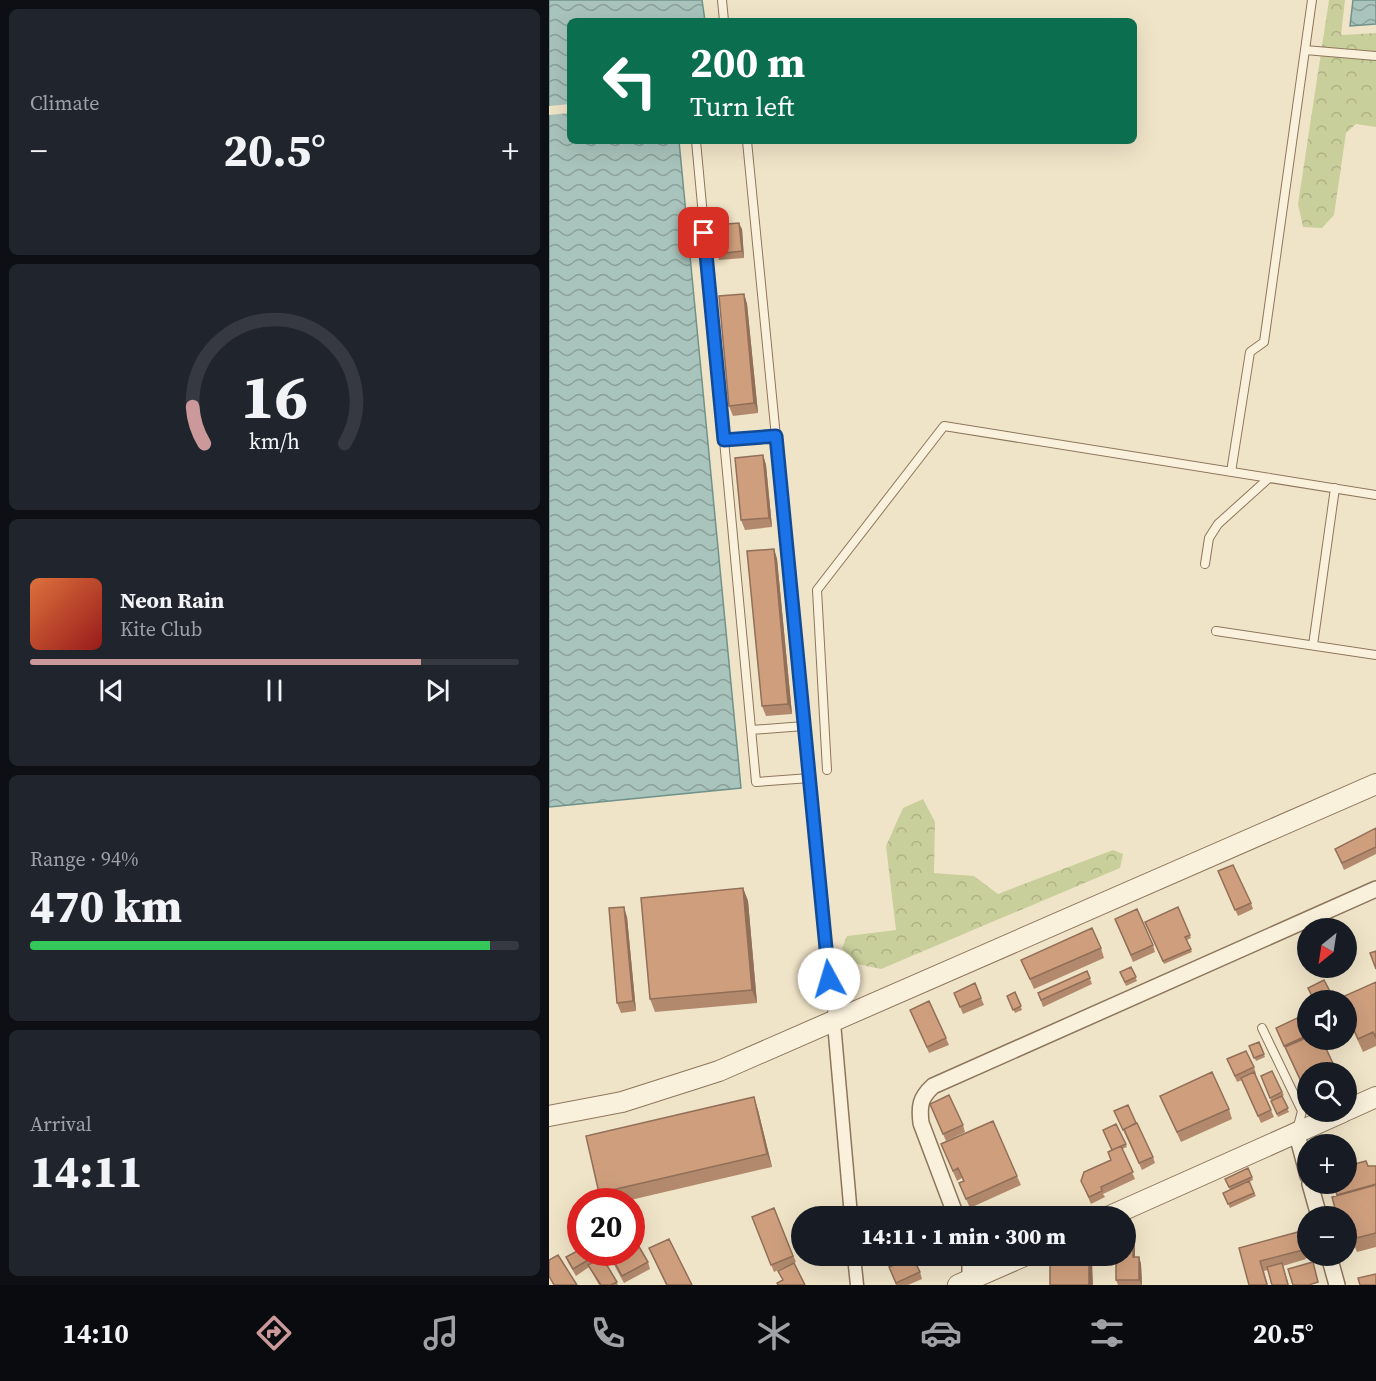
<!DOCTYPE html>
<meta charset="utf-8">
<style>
:root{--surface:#171b24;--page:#20242c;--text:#f1f3f6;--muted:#9ea1a6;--line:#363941;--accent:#cc999b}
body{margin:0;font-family:"Source Serif 4",serif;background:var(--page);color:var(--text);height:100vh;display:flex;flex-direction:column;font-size:22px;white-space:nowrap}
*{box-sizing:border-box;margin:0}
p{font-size:20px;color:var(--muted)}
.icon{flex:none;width:33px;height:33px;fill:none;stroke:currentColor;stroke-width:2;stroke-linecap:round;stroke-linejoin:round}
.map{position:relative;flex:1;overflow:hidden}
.side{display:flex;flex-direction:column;gap:9px;padding:9px;background:#0d0f14;width:549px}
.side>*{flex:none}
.hud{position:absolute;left:18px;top:18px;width:570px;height:126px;border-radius:9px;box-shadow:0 6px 24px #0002;background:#0b6e4f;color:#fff;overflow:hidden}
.needle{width:39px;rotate:210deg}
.tools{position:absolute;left:748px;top:918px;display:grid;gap:12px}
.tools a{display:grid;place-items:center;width:60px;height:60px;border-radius:50%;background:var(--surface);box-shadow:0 6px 24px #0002;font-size:30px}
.speed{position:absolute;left:18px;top:1188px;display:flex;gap:12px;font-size:30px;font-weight:700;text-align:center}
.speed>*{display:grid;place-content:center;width:78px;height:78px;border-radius:50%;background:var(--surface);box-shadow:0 6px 24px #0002;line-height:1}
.speed .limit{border:9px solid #d22;background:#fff;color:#111}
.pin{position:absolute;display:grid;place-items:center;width:51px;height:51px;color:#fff;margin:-26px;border-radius:12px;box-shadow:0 3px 9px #0006}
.me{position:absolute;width:66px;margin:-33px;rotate:354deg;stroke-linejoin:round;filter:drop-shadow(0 0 4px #0008)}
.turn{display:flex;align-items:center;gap:21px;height:126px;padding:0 24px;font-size:27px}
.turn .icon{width:78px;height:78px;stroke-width:2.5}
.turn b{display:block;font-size:42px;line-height:51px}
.big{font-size:45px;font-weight:800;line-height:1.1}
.side .card{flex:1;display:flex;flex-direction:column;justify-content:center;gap:9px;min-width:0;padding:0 21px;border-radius:9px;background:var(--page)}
.side .dial{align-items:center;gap:0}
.dial svg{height:156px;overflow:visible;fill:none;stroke:var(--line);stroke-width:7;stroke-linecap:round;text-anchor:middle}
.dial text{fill:var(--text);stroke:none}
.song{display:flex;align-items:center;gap:18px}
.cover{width:72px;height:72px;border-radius:9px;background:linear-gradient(135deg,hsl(20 70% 55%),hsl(0 70% 35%))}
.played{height:6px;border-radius:3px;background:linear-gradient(90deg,var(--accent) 80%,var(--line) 80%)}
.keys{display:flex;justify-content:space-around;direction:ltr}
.heat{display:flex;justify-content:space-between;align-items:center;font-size:33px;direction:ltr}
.charge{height:9px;border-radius:4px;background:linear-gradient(90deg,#34c759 94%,var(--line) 0)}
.trip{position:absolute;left:242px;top:1206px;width:345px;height:60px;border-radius:30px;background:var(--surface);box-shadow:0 6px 24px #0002;font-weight:800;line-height:60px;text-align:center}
.tab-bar{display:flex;height:96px;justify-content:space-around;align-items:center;background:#090b0e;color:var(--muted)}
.tab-bar .icon{width:42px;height:42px}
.tab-bar .active{color:var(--accent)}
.tab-bar b{font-size:27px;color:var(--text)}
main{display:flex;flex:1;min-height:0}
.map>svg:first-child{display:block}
.forest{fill:url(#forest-crowns)}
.water{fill:url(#water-waves);stroke:#6f938a;stroke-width:1.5}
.pier{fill:#f0e4c8}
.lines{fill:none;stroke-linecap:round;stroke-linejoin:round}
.service-casing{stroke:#8d765c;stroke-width:10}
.pedestrian-casing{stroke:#8d765c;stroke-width:15}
.minor-casing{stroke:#8d765c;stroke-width:18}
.tertiary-casing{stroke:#8d765c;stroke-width:22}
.service{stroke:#faf1dc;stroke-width:8}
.pedestrian{stroke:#faf1dc;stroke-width:12}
.minor{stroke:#faf1dc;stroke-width:15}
.tertiary{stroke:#faf1dc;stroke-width:20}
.wall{fill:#b2896c}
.shaded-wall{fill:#916f58}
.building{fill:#cf9f7d;stroke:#916f58;stroke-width:1.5}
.route-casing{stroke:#114b97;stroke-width:15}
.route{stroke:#1a73e8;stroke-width:10}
</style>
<main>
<section class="side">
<div class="card"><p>Climate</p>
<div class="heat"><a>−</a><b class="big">20.5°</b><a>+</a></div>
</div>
<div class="card dial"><svg viewBox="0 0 100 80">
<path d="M14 69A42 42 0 1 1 86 69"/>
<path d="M14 69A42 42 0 0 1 8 50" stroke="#cc999b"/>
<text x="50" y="56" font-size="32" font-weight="700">16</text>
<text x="50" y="72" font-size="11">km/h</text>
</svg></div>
<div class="card">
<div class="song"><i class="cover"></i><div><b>Neon Rain</b><p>Kite Club</p></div></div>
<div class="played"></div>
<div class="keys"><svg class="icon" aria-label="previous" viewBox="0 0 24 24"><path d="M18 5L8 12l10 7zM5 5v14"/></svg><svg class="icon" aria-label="pause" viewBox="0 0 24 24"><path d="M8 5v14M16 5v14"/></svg><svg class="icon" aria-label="next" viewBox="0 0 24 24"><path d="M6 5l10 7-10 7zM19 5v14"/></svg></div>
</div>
<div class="card"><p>Range · 94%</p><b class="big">470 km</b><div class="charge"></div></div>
<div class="card"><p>Arrival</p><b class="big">14:11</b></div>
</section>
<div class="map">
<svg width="827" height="1285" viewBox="0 0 827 1285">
<defs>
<pattern id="forest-crowns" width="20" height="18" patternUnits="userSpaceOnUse" patternTransform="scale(1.5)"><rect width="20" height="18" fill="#c9cf9b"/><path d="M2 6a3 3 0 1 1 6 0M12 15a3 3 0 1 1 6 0" fill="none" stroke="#aeb285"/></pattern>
<pattern id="water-waves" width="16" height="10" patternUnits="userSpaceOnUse" patternTransform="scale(1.5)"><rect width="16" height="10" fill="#a9c4bc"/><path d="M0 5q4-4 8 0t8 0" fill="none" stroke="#8ba098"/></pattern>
</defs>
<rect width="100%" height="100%" fill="#f0e4c8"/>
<!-- forest -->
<path class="forest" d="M780 0H796L792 35 827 33V127L807 124 797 133 785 215 773 228 754 227 749 204Z
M374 799 386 822 385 873 425 876 449 894 564 850 574 854 571 868 332 969 308 964 293 948 298 936 347 930 337 846 354 808Z"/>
<!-- water -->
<path class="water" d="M0 0H153L156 21H21V141H130L192 788 0 807Z
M804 0H827V24L801 26Z"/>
<!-- pier -->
<path class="pier" d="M21 104V113L0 115V106Z"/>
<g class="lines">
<!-- service casing -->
<g class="service-casing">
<path id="service" d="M173 0 175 21
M756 50 827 56
M147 141 207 782 261 778
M198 141 284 1019
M175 440 227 436
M682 472 701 352 715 342 763 0
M656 564 660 538 669 524 720 478
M667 631 827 655
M764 645 786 488
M202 730 255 726
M278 770 268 590 395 426 827 495
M713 1028 753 1111 748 1130"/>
</g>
<!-- pedestrian casing -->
<g class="pedestrian-casing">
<path id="pedestrian" d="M285 1023 302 1216
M305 1256 308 1285"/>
</g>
<!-- minor casing -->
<g class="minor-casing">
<path id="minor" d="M747 1131 759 1176
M761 1184 770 1216
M407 1216 372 1123C370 1106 371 1098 384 1086L827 889
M421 1256V1280
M780 1256 788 1285"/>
</g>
<!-- tertiary casing -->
<g class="tertiary-casing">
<path id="tertiary" d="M798 1110 827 1097
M0 1116 73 1102 170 1071 827 784
M561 1216 794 1112
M409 1285 475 1256"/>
</g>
<!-- service -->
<use href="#service" class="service"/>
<!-- pedestrian -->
<use href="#pedestrian" class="pedestrian"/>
<!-- minor -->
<use href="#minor" class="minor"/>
<!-- tertiary -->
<use href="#tertiary" class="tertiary"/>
</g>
<!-- wall -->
<path class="wall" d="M193 229 195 258 170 260 168 254Z
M195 294 198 304 209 413 184 416 180 406Z
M214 455 217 465 223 527 196 530 192 520Z
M225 549 228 559 243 714 217 716 213 706Z
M827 828V854L795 870 786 849Z
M669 871 702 903 704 909 689 916Z
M194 888 199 901 208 1003 106 1012 101 999Z
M629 907 642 938 638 940 643 952 615 964 596 922Z
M78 917 87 1011 72 1013 68 1003Z
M566 919 604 945 606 952 584 962Z
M552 948 555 958 485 989 472 960Z
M582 967 588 981 577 986 571 972Z
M538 971 543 984 494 1007 489 993Z
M827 982V1046L814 1052 798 1017V1000Z
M466 992 473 1010 466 1013 458 996Z
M405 993 432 998 435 1005 414 1014Z
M783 995 784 999 781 1000H765Z
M361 1010 397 1038 400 1045 380 1053Z
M759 1013V1099L727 1028Z
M710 1042 716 1057 707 1061 700 1046Z
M678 1059 705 1067 707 1074H706L725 1117 712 1123 693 1080 688 1082Z
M712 1076 733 1092 735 1095 733 1096 740 1112 729 1117Z
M611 1096 680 1109 683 1119 632 1142Z
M381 1104 414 1125 416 1132 397 1141Z
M209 1110 223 1167 73 1202H53L50 1193Z
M565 1111 604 1157 606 1163 593 1170Z
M567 1124 578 1147 573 1149 586 1179 554 1194 556 1197 542 1204 532 1181 562 1160 559 1152 563 1150Z
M392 1144 468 1176 472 1185 421 1208 410 1183 414 1182 413 1178 408 1181Z
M819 1166H827V1247L808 1252 803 1240 798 1241V1216L788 1195Z
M703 1177 704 1180 700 1182 707 1196 681 1208 674 1193 681 1190 676 1179Z
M225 1208 247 1262 225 1272 203 1217Z
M584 1227 586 1234V1257H590L592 1264 593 1285H569L567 1280Z
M120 1239 143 1285H117L103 1255 100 1248Z
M753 1242 757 1259 734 1266 740 1285H723L719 1270 715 1271 719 1285H700L690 1248Z
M51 1252 53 1257 69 1285H50L40 1267 27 1276 20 1264 17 1257Z
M58 1252H82L99 1262 101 1269 75 1283Z
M340 1267 371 1272 373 1279 359 1285H347Z"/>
<!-- shaded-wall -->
<path class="shaded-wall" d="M190 223 193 229 195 258 193 251Z
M195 294 198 304 209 413 205 403Z
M214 455 217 465 223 527 220 518Z
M225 549 228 559 243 714 239 704Z
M194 888 199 901 208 1003 203 990Z
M75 907 78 917 87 1011 84 1001Z
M205 1097 209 1110 223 1167 218 1154Z
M584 1227 586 1234V1264L584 1257Z
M540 1256H542L543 1259 544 1285H540Z
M590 1257 592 1264 593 1285 590 1280Z"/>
<!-- building -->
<path class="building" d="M190 223 193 251 168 254 165 225Z
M195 294 205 403 180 406 170 296Z
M214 455 220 518 192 520 186 458Z
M225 549 239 704 213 706 198 551Z
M827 828V847L793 863 786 849Z
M684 865 702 903 686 910 669 871Z
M194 888 203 990 101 999 92 898Z
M75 907 84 1001 68 1003 60 908Z
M629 907 641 935 636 937 642 949 614 961 596 922Z
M588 909 604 945 582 955 566 919Z
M543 928 552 948 481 979 472 960Z
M827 951V969L821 953Z
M582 967 587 977 576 982 571 972Z
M538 971 541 978 492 1000 489 993Z
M775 980 783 995 773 1000H765L759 988Z
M827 982V1038L824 1032 809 1039 798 1014V1000H792L791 998Z
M426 983 432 998 411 1007 405 993Z
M466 992 472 1006 464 1010 458 996Z
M380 1001 397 1038 378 1047 361 1010Z
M759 1013V1035L735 1046 727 1028Z
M759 1037V1040H773L788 1072H759V1094H758L736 1047Z
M710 1042 715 1054 705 1058 700 1046Z
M697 1051 705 1067 686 1076 678 1059Z
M723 1071 733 1092 721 1098 712 1076Z
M663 1072 680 1109 628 1132 611 1096Z
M705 1072 722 1110 709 1116 692 1078Z
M400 1095 414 1125 394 1134 381 1104Z
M733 1096 739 1108 728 1114 722 1101Z
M205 1097 218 1154 50 1193 37 1136Z
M579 1105 587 1123 574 1130 565 1111Z
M444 1121 468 1176 417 1199 410 1183 415 1181 409 1168 404 1171 392 1144Z
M588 1123 604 1157 590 1163 575 1129Z
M567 1124 577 1144 563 1150 554 1130Z
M572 1146 584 1172 552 1187 553 1191 540 1197 532 1181 535 1172 562 1160 559 1152Z
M817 1161 819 1166H827V1184L788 1195 784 1184H798V1166Z
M699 1168 703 1177 680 1187 676 1179Z
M700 1181 705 1193 679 1204 674 1193Z
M827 1185V1233L803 1239 799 1227H798V1216H788L783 1197Z
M225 1208 244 1256 222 1265 203 1217Z
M576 1227H584V1257H590V1280H567V1256H576Z
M749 1232 754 1250 711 1261 718 1285H700L690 1248Z
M82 1233 99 1262 73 1276 60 1252H82Z
M120 1239 143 1285H118L100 1248Z
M32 1249V1252L51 1253 24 1269 17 1257Z
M9 1255 28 1285H5L0 1276V1260Z
M346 1256H363L371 1272 347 1283 340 1267 343 1266Z
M501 1256H540V1285H501Z
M53 1257 68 1282 62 1285H52L39 1265Z
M764 1262 769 1282 760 1285H744L739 1269Z
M245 1263 256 1285H229L228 1283 234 1280 229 1271Z
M733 1263 739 1285H723L718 1267Z
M827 1274V1285H811L809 1278Z"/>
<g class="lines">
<!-- route casing -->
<g class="route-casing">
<path id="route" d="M155 233 175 440 227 436 280 979"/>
</g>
<!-- route -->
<use href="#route" class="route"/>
</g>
</svg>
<div class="tools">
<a><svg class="needle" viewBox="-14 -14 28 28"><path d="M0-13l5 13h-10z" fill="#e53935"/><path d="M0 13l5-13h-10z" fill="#9ea1a6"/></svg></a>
<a><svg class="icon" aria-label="sound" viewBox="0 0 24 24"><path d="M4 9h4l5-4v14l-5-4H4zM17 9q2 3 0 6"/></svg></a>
<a><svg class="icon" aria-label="search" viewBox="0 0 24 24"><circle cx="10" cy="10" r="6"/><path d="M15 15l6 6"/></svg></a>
<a>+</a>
<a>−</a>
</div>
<div class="speed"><div class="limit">20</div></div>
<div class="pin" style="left:155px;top:233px;background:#d93025"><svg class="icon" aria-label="arrive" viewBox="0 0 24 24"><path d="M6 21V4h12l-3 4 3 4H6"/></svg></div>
<svg class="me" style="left:280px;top:979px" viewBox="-20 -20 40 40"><circle r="19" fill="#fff"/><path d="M0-13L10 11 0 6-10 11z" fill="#1a73e8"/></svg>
<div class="trip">14:11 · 1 min · 300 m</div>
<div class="hud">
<div class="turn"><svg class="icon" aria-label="left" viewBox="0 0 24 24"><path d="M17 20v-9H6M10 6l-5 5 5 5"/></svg><div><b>200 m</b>Turn left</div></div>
</div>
</div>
</main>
<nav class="tab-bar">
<b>14:10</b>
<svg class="icon active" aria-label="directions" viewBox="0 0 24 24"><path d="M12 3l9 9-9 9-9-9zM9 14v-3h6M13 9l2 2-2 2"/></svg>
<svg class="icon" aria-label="music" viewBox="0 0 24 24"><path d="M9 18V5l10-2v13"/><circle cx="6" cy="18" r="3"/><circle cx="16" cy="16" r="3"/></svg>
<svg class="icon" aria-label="phone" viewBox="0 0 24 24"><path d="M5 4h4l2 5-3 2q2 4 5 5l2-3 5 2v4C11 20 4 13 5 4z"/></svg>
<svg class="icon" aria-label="climate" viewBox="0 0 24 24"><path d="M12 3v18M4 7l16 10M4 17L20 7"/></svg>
<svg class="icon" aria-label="car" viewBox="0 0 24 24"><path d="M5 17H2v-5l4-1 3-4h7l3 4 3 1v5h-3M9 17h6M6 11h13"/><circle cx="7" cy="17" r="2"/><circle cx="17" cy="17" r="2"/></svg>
<svg class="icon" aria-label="filters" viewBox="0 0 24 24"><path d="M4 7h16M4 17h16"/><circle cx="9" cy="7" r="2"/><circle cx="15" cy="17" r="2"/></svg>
<b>20.5°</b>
</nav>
